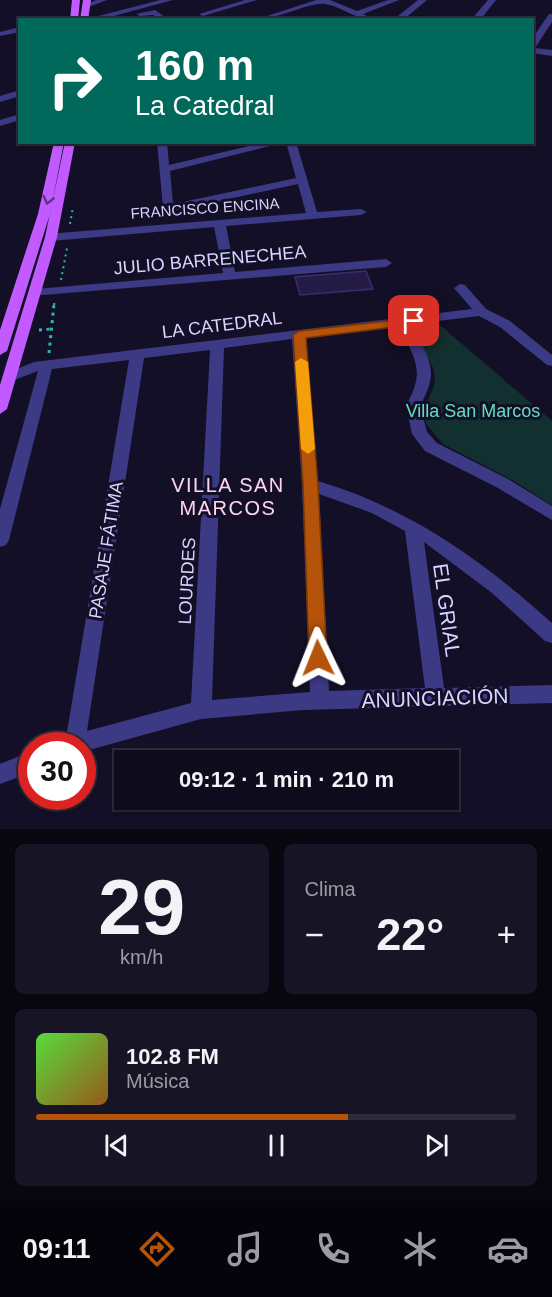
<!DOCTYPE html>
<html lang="es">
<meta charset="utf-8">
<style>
:root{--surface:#0e0b1c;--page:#171425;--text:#f1f3f6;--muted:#9b9ba3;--line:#2e2b3b;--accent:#b45309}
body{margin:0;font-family:Arial,sans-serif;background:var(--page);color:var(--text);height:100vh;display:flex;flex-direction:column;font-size:22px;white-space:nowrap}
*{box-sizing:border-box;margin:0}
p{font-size:20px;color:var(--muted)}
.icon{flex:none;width:33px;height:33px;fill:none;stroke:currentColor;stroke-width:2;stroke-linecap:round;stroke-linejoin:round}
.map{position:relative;height:829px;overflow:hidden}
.panel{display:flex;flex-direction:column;gap:15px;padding:15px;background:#08060f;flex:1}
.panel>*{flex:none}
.guide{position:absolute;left:18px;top:18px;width:516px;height:126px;border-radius:0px;box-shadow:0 2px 4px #0004,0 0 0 2px var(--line);background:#00695c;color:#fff;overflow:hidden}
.speed{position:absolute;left:18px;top:732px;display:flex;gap:12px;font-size:30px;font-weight:700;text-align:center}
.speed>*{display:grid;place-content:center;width:78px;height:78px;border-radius:50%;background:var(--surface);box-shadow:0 2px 4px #0004,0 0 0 2px var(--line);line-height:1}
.speed .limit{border:9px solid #d22;background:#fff;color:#111}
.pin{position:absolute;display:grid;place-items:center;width:51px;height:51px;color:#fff;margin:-26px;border-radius:12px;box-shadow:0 3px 9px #0006}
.me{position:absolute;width:66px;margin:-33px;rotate:358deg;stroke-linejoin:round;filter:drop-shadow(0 0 4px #0008)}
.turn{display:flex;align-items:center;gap:21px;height:126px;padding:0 18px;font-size:27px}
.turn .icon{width:78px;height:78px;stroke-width:2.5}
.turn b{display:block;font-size:42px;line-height:51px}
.big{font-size:45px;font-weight:700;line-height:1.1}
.panel .card{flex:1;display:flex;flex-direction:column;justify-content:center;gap:9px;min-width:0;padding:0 21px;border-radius:9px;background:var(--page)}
.panel .dial{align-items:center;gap:0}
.dial b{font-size:78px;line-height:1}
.song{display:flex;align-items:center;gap:18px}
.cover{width:72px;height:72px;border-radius:9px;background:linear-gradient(135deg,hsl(110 70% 55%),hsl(30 70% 35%))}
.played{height:6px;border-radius:3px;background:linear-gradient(90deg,var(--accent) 65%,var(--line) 65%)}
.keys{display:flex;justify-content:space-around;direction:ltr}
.heat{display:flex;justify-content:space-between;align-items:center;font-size:33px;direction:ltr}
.panel .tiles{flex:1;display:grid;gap:15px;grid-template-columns:1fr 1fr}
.card:last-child{grid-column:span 2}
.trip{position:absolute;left:114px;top:750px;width:345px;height:60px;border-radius:0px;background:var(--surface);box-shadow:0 2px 4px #0004,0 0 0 2px var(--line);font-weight:700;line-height:60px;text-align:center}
.dock{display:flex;height:96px;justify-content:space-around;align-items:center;background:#06040b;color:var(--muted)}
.dock .icon{width:42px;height:42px}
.dock .on{color:var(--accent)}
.dock b{font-size:27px;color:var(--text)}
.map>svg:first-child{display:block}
.green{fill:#12302f}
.building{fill:#241b47;stroke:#3b2d73;stroke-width:1.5}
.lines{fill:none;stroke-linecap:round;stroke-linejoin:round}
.path-far1{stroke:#2fb8b0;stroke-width:2;stroke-dasharray:2 4;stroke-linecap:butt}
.path{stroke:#2fb8b0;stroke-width:3;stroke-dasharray:3 4.5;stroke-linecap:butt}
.minor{fill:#3d3a85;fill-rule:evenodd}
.major{fill:#c25bff;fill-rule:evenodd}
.oneway{stroke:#623188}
.route{fill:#b45309;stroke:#753606;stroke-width:1.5}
.slow{fill:#f59e0b}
.labels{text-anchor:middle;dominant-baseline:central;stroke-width:6;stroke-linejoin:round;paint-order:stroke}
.far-street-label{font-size:15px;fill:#d9d4ff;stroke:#130f26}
.street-label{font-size:18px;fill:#d9d4ff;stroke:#130f26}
.park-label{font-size:18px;fill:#5fe0c0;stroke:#130f26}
.neighbourhood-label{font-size:20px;letter-spacing:1.5px;fill:#ffd6f0;stroke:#130f26}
.near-street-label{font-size:21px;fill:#d9d4ff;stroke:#130f26}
</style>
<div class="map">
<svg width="552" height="829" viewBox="0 0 552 829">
<rect width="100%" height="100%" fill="#130f26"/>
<!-- green -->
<path class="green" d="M433 319 552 421V505L512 480 443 444 426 424 423 408C450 366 423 367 419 328Z"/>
<!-- building -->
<path class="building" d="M366 271 373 289 300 295 295 277Z"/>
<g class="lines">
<!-- path-far1 -->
<path class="path-far1" d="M70 224 73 207
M61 280 67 248
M54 305 55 301"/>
<!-- path -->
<path class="path" d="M39 330 51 329
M49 353 54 304"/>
<!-- minor -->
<path class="minor" d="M96 0H107L86 8 82 6Z
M160 0H173L99 20H83Z
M245 0H257L203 16 199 14Z
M316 0H330L357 11 388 0H399L363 14 375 20C356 20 343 7 325 4 312 1 275 20 255 20Z
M418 0H427L403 20H393Z
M488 0H496L480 20H471Z
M155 10 169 20H159L153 15 140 16 136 14Z
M549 14H552V22L535 48 552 50V56L532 53V39Z
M74 16 77 20H57Z
M20 27V32L0 36V32Z
M20 90V96L0 102V96Z
M20 114V120L0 126V120Z
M157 142H167L169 165 266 142H286L170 171 173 204 296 178 286 142H296L317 212 361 209 367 212 361 215 226 226 235 272 386 259 392 263 386 267 31 296 30 293 36 289 223 273 214 227 51 241 47 240V234L306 213 298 184 173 211 172 218H164Z
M460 284 465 285 486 309 510 321 552 355V366L547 365 500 327 479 316 413 324C428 361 441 368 420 406L427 432 437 443 508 479 552 506V520L496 487 425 451 412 434 406 406C426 369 415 362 400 326L306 338 318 481C409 508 482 560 552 623V643L545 641 492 593 424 542 444 688 552 685V703L303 710 201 719 82 752V746H60L66 738 129 360 52 369 9 540 6 545 0 547V509L38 371 9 382 2 377 4 374 34 362 472 309 454 288ZM292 339 302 485 310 692 212 700 224 348ZM210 350 191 703 87 731 144 358ZM319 494 372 513 405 531 425 688 329 691Z
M32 751V772L0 784V764Z"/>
<!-- major -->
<path class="major" d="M72 0H80L78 20H70Z
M83 0H91L88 20H80Z
M54 142H64L50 214 7 351 0 355V330L38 214Z
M65 142H75L57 237 7 409 0 414V385L45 237Z"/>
</g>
<!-- one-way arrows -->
<defs><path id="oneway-chevron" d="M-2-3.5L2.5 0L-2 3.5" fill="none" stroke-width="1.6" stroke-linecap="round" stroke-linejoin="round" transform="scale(1.5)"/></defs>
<use class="oneway" href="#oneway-chevron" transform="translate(48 200) rotate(103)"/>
<!-- route -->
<path class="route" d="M414 318 418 319V324L306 338 318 485 327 658 324 664 318 666 311 664 309 658 303 485 293 335 299 331Z"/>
<!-- slow -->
<path class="slow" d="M301 358 308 362 315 449 308 454 301 449 295 362Z"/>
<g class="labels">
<!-- far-street labels -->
<g class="far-street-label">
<text transform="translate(205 208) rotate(-4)">FRANCISCO ENCINA</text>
</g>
<!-- street labels -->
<g class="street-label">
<text transform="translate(210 260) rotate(-5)">JULIO BARRENECHEA</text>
<text transform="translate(222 325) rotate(-7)">LA CATEDRAL</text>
<text transform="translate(106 550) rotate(-81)">PASAJE FÁTIMA</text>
<text transform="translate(187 581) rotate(-87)">LOURDES</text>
</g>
<!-- park labels -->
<g class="park-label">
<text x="473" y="411">Villa San Marcos</text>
</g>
<!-- neighbourhood labels -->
<g class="neighbourhood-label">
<text x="228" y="485">VILLA SAN<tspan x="228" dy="23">MARCOS</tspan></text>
</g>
<!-- near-street labels -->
<g class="near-street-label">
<text transform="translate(447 610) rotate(82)">EL GRIAL</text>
<text transform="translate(435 698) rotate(-2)">ANUNCIACIÓN</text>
</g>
</g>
</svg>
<div class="speed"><div class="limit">30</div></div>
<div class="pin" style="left:414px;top:321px;background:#d93025"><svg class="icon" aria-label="arrive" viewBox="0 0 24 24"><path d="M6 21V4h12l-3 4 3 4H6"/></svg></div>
<svg class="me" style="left:318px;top:658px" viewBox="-20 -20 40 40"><path d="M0-17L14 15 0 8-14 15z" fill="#b45309" stroke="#fff" stroke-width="4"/></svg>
<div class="trip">09:12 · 1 min · 210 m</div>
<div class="guide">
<div class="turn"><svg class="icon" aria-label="right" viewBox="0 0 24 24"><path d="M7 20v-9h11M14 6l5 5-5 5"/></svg><div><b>160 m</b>La Catedral</div></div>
</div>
</div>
<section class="panel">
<div class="tiles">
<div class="card dial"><b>29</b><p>km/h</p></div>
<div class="card"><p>Clima</p>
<div class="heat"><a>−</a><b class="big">22°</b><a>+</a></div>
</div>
<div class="card">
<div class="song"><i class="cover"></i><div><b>102.8 FM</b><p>Música</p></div></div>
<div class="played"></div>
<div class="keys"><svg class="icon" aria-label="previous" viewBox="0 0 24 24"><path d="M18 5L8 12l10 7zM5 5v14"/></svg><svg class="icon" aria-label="pause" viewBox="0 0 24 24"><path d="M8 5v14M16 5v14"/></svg><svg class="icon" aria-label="next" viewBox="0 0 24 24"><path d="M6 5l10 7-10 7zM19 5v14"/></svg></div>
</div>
</div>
</section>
<nav class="dock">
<b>09:11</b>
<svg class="icon on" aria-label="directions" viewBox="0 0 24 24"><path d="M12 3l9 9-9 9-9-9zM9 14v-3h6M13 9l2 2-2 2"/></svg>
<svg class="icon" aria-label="music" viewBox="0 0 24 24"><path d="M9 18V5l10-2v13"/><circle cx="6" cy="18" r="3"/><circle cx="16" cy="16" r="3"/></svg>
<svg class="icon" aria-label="phone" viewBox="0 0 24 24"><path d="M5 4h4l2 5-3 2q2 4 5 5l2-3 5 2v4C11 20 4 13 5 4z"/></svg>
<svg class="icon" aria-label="climate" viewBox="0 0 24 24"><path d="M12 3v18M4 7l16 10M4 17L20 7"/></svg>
<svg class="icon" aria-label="car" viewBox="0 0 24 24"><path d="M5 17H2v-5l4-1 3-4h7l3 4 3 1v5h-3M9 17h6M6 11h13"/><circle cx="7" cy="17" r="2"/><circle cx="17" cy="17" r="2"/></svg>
</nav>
